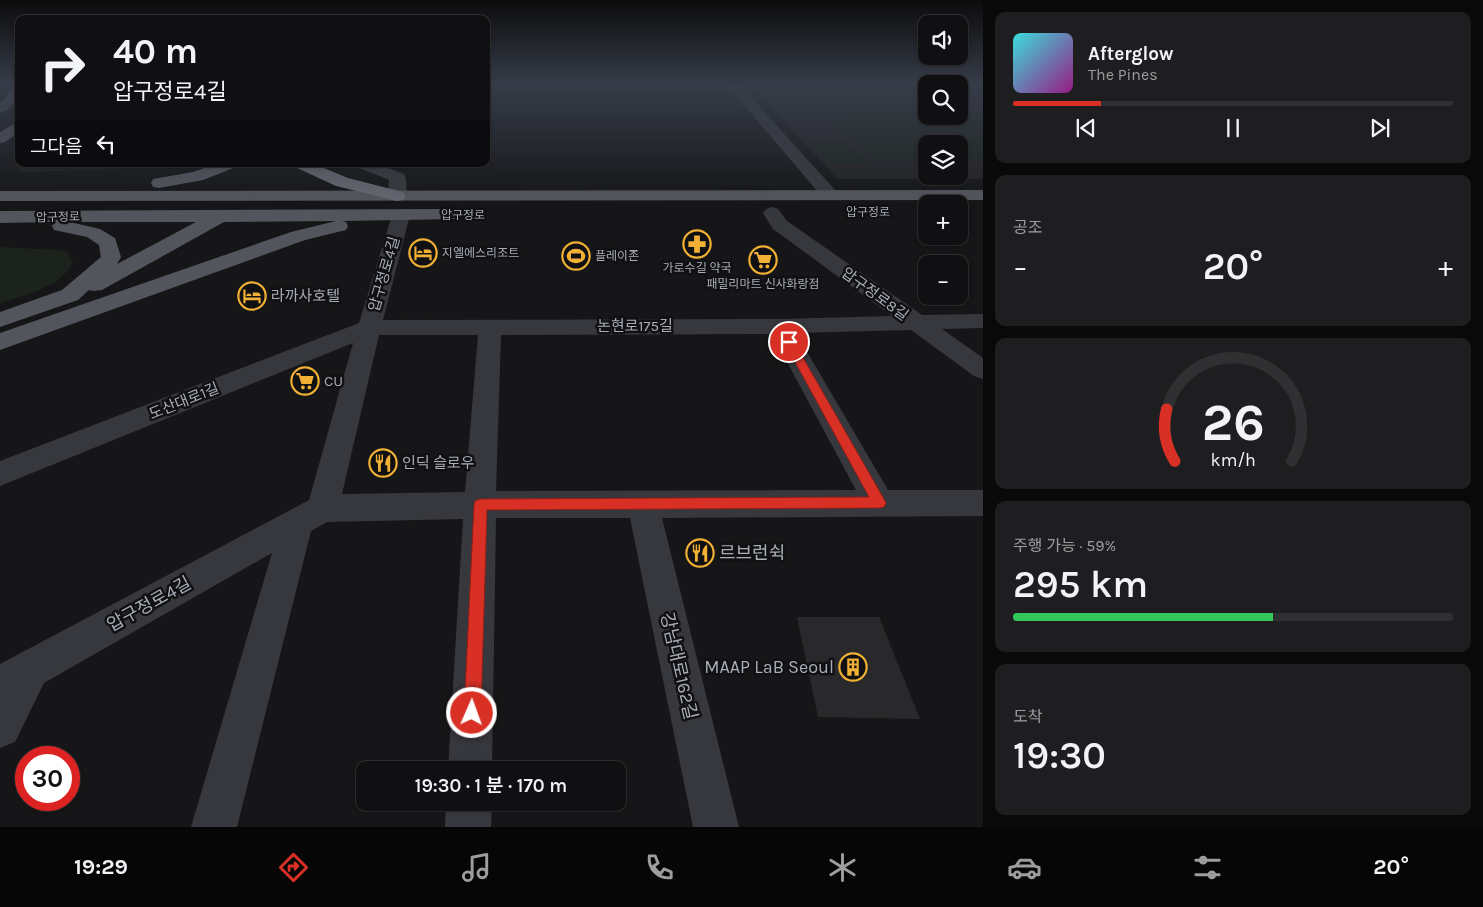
<!DOCTYPE html>
<html lang="ko">
<meta charset="utf-8">
<style>
:root{--surface:#101012;--page:#1e1e20;--text:#f1f3f6;--muted:#9c9d9f;--line:#303032;--accent:#d93025}
body{margin:0;font-family:Karla,"Noto Sans KR",sans-serif;background:var(--page);color:var(--text);height:100vh;display:flex;flex-direction:column;font-size:19px;white-space:nowrap}
*{box-sizing:border-box;margin:0}
p{font-size:16px;color:var(--muted)}
.icon{flex:none;width:28px;height:28px;fill:none;stroke:currentColor;stroke-width:2;stroke-linecap:round;stroke-linejoin:round}
.map{position:relative;flex:1;overflow:hidden}
.sheet{display:flex;flex-direction:column;gap:12px;padding:12px;background:#09090a;width:500px}
.sheet>*{flex:none}
.guide{position:absolute;left:15px;top:15px;width:475px;height:152px;border-radius:10px;box-shadow:0 1px 4px #0004,0 0 0 1px var(--line);background:#101012;color:var(--text);overflow:hidden}
.tools{position:absolute;left:918px;top:15px;display:grid;gap:10px}
.tools a{display:grid;place-items:center;width:50px;height:50px;border-radius:10px;background:var(--surface);box-shadow:0 1px 4px #0004,0 0 0 1px var(--line);font-size:25px}
.speed{position:absolute;left:15px;top:746px;display:flex;gap:10px;font-size:25px;font-weight:700;text-align:center}
.speed>*{display:grid;place-content:center;width:65px;height:65px;border-radius:50%;background:var(--surface);box-shadow:0 1px 4px #0004,0 0 0 1px var(--line);line-height:1}
.speed .limit{border:8px solid #d22;background:#fff;color:#111}
.pin{position:absolute;display:grid;place-items:center;width:42px;height:42px;color:#fff;margin:-21px;border:2px solid #fff;border-radius:50%;box-shadow:0 1px 5px #0007}
.me{position:absolute;width:55px;margin:-28px;rotate:2deg;stroke-linejoin:round;filter:drop-shadow(0 0 4px #0008)}
.turn{display:flex;align-items:center;gap:18px;height:105px;padding:0 15px;font-size:22px}
.turn .icon{width:65px;height:65px;stroke-width:2.5}
.turn b{display:block;font-size:35px;line-height:42px}
.then{display:flex;align-items:center;height:48px;padding:0 15px;background:#0003;gap:10px;font-size:19px}
.big{font-size:38px;font-weight:600;line-height:1.1}
.sheet .widget{flex:1;display:flex;flex-direction:column;justify-content:center;gap:8px;min-width:0;padding:0 18px;border-radius:10px;background:var(--page)}
.sheet .dial{align-items:center;gap:0}
.dial svg{height:130px;overflow:visible;fill:none;stroke:var(--line);stroke-width:7;stroke-linecap:round;text-anchor:middle}
.dial text{fill:var(--text);stroke:none}
.song{display:flex;align-items:center;gap:15px}
.cover{width:60px;height:60px;border-radius:8px;background:linear-gradient(135deg,hsl(180 70% 55%),hsl(310 70% 35%))}
.played{height:5px;border-radius:2px;background:linear-gradient(90deg,var(--accent) 20%,var(--line) 20%)}
.keys{display:flex;justify-content:space-around;direction:ltr}
.heat{display:flex;justify-content:space-between;align-items:center;font-size:28px;direction:ltr}
.charge{height:8px;border-radius:4px;background:linear-gradient(90deg,#34c759 59%,var(--line) 0)}
.trip{position:absolute;left:356px;top:761px;width:270px;height:50px;border-radius:10px;background:var(--surface);box-shadow:0 1px 4px #0004,0 0 0 1px var(--line);font-weight:600;line-height:50px;text-align:center}
.menu{display:flex;height:80px;justify-content:space-around;align-items:center;background:#060607;color:var(--muted)}
.menu .icon{width:35px;height:35px}
.menu .selected{color:var(--accent)}
.menu b{font-size:22px;color:var(--text)}
main{display:flex;flex:1;min-height:0}
.map>svg:first-child{display:block}
.built{fill:#222225;fill-rule:evenodd}
.green{fill:#1c231d}
.building{fill:#29292c}
.lines{fill:none;stroke-linecap:round;stroke-linejoin:round}
.minor{fill:#37383d;fill-rule:evenodd}
.major{fill:#53555c;fill-rule:evenodd}
.highway{fill:#63666e;fill-rule:evenodd}
.route{fill:#d93025;stroke:#8d1f18}
.labels{text-anchor:middle;dominant-baseline:central;stroke-width:5;stroke-linejoin:round;paint-order:stroke}
.far-street-label{font-size:12px;fill:#a8adb8;stroke:#111113}
.far-poi-label{font-size:12px;fill:#a8adb8;stroke:#111113;text-anchor:start}
.street-label{font-size:15px;fill:#a8adb8;stroke:#111113}
.poi-label{font-size:15px;fill:#a8adb8;stroke:#111113;text-anchor:start}
.near-poi-label{font-size:18px;fill:#a8adb8;stroke:#111113;text-anchor:start}
.near-street-label{font-size:18px;fill:#a8adb8;stroke:#111113}
</style>
<main>
<div class="map">
<svg width="983" height="827" viewBox="0 0 983 827">
<rect width="100%" height="100%" fill="#161618"/>
<!-- built -->
<path class="built" d="M750 85H926V116H959V85H983V179H838ZM926 144H959V176H926Z"/>
<!-- green -->
<path class="green" d="M926 112V116H959V112H973L983 118V160L959 159V144H926V159H873L821 113Z
M809 141H845L871 165H833Z
M19 159V164H179L157 168 30 172 19 171 16 165Z
M0 247 59 250 67 252 73 261C64 287 24 295 0 303Z"/>
<!-- building -->
<path class="building" d="M797 617H879L920 719 818 717Z"/>
<g class="lines">
<!-- minor -->
<path class="minor" d="M727 85H740L836 191 839 195 836 199 830 200 824 199Z
M355 164H377L404 174C408 181 407 194 403 200L397 201 391 200 388 196 389 180 357 167Z
M772 207 778 209 787 221 922 315 983 314V328L942 329 983 358V379L974 376 911 330 796 333 888 490H983V516L662 518 739 827H693L630 518H496L492 770H448L463 519 327 522 311 531 237 827H191L272 553 44 683 15 742 0 748V664L309 500 353 343 0 486V461L359 323 392 215 394 211 401 209 408 211 410 215 383 320 780 319 892 316 773 229 763 213 766 209ZM772 334 856 490 496 491 501 335ZM379 335H478L465 492 342 494Z
M446 802H492L491 827H445Z"/>
<!-- major -->
<path class="major" d="M19 90V100L5 111 0 112V102Z
M19 121V132L5 142 0 143V132Z
M215 164H238L236 167 203 180 159 188 153 187 151 183 153 179 193 172Z
M983 190V200L0 201V191Z
M448 209 455 211 457 215 455 219 342 221 346 222 348 226 346 230 305 240 0 350V333L291 232 336 221 224 222 102 290 94 291 89 290 78 300 0 327V312L62 290 101 257 99 245 87 237 54 230 52 226 54 222 0 223V211ZM70 222H196L117 264 121 257 115 238 100 229Z"/>
<!-- highway -->
<path class="highway" d="M14 85H19V99L17 102H7L5 99Z
M293 164H314L348 178 403 192 406 196 403 200 397 201 336 186 295 167Z"/>
</g>
<!-- sky -->
<linearGradient id="sky" x2="0" y2="1"><stop stop-color="#0c0c0d"/><stop offset="0.42" stop-color="#363c48"/><stop offset="1" stop-color="#363c48" stop-opacity="0"/></linearGradient>
<rect width="983" height="201" fill="url(#sky)"/>
<!-- route -->
<path class="route" d="M789 339 794 342 884 499 886 503 884 507 879 508 487 510 481 713 478 719 472 722 466 719 464 713 474 505 475 501 480 499 869 497 784 342Z"/>
<!-- icons -->
<defs>
<g id="pharmacy-ring" transform="scale(1.4375)"><circle r="9.5" fill="#111113" stroke="#f2b134" stroke-width="1.5"/><path d="M-2-6h4v4h4v4h-4v4h-4v-4h-4v-4h4Z" fill="#f2b134"/></g>
<g id="hotel-ring" transform="scale(1.4375)"><circle r="9.5" fill="#111113" stroke="#f2b134" stroke-width="1.5"/><path d="M-6-4.5h1.5V1H6V5H4.5V3h-9V5H-6ZM-4 0a1.8 1.8 0 1 1 3.6 0ZM.5 0V-2.5h3Q6-2.5 6 0Z" fill="#f2b134"/></g>
<g id="stadium-ring" transform="scale(1.4375)"><circle r="9.5" fill="#111113" stroke="#f2b134" stroke-width="1.5"/><path d="M0-5a6.5 5 0 1 0 0 10a6.5 5 0 1 0 0-10ZM-3.5-1.8h7v3.6h-7Z" fill="#f2b134"/></g>
<g id="supermarket-ring" transform="scale(1.4375)"><circle r="9.5" fill="#111113" stroke="#f2b134" stroke-width="1.5"/><path d="M-6-5.5h2.5l.6 2H6L4.5 2H-2.5L-4.4-4H-6ZM-1.5 3.2a1.3 1.3 0 1 0 .1 0ZM3 3.2a1.3 1.3 0 1 0 .1 0Z" fill="#f2b134"/></g>
<g id="restaurant-ring" transform="scale(1.4375)"><circle r="9.5" fill="#111113" stroke="#f2b134" stroke-width="1.5"/><path d="M-5-6h1v4h1v-4h1v4h1v-4h1v5L-1.5 .5V6h-2V.5L-5-1ZM5-6V6H3V1.5H1.5Q1.5-4 5-6Z" fill="#f2b134"/></g>
<g id="building-ring" transform="scale(1.4375)"><circle r="9.5" fill="#111113" stroke="#f2b134" stroke-width="1.5"/><path d="M-4-6H4V6H1V3H-1V6H-4ZM-2.5-4.3h1.7v1.8h-1.7ZM.8-4.3h1.7v1.8H.8ZM-2.5-1h1.7V.8h-1.7ZM.8-1h1.7V.8H.8Z" fill="#f2b134"/></g>
</defs>
<g fill-rule="evenodd">
<use href="#pharmacy-ring" x="697" y="244"/>
<use href="#hotel-ring" x="423" y="253"/>
<use href="#stadium-ring" x="576" y="256"/>
<use href="#supermarket-ring" x="763" y="260"/>
<use href="#hotel-ring" x="252" y="296"/>
<use href="#supermarket-ring" x="305" y="381"/>
<use href="#restaurant-ring" x="383" y="463"/>
<use href="#restaurant-ring" x="700" y="553"/>
<use href="#building-ring" x="853" y="667"/>
</g>
<g class="labels">
<!-- far-street labels -->
<g class="far-street-label">
<text x="868" y="212">압구정로</text>
<text x="463" y="215">압구정로</text>
<text transform="translate(58 217) rotate(-1)">압구정로</text>
</g>
<!-- far-poi labels -->
<g class="far-poi-label">
<text x="442" y="253">지엘에스리조트</text>
<text x="595" y="256">플레이존</text>
<text x="697" y="268" text-anchor="middle">가로수길 약국</text>
<text x="763" y="284" text-anchor="middle">패밀리마트 신사화랑점</text>
</g>
<!-- street labels -->
<g class="street-label">
<text transform="translate(384 274) rotate(-74)">압구정로4길</text>
<text transform="translate(875 294) rotate(36)">압구정로8길</text>
<text x="635" y="326">논현로175길</text>
<text transform="translate(184 401) rotate(-22)">도산대로1길</text>
</g>
<!-- poi labels -->
<g class="poi-label">
<text x="271" y="296">라까사호텔</text>
<text x="324" y="381">CU</text>
<text x="402" y="463">인딕 슬로우</text>
</g>
<!-- near-poi labels -->
<g class="near-poi-label">
<text x="719" y="553">르브런쉭</text>
<text x="834" y="667" text-anchor="end">MAAP LaB Seoul</text>
</g>
<!-- near-street labels -->
<g class="near-street-label">
<text transform="translate(149 604) rotate(-29)">압구정로4길</text>
<text transform="translate(679 666) rotate(77)">강남대로162길</text>
</g>
</g>
</svg>
<div class="tools">
<a><svg class="icon" aria-label="sound" viewBox="0 0 24 24"><path d="M4 9h4l5-4v14l-5-4H4zM17 9q2 3 0 6"/></svg></a>
<a><svg class="icon" aria-label="search" viewBox="0 0 24 24"><circle cx="10" cy="10" r="6"/><path d="M15 15l6 6"/></svg></a>
<a><svg class="icon" aria-label="layers" viewBox="0 0 24 24"><path d="M12 4l9 5-9 5-9-5zM3 14l9 5 9-5"/></svg></a>
<a>+</a>
<a>−</a>
</div>
<div class="speed"><div class="limit">30</div></div>
<div class="pin" style="left:789px;top:342px;background:#d93025"><svg class="icon" aria-label="arrive" viewBox="0 0 24 24"><path d="M6 21V4h12l-3 4 3 4H6"/></svg></div>
<svg class="me" style="left:472px;top:713px" viewBox="-20 -20 40 40"><circle r="17" fill="#d93025" stroke="#fff" stroke-width="3"/><path d="M0-11L8 9 0 5-8 9z" fill="#fff"/></svg>
<div class="trip">19:30 · 1 분 · 170 m</div>
<div class="guide">
<div class="turn"><svg class="icon" aria-label="right" viewBox="0 0 24 24"><path d="M7 20v-9h11M14 6l5 5-5 5"/></svg><div><b>40 m</b>압구정로4길</div></div>
<div class="then">그다음<svg class="icon" aria-label="left" viewBox="0 0 24 24"><path d="M17 20v-9H6M10 6l-5 5 5 5"/></svg></div>
</div>
</div>
<section class="sheet">
<div class="widget">
<div class="song"><i class="cover"></i><div><b>Afterglow</b><p>The Pines</p></div></div>
<div class="played"></div>
<div class="keys"><svg class="icon" aria-label="previous" viewBox="0 0 24 24"><path d="M18 5L8 12l10 7zM5 5v14"/></svg><svg class="icon" aria-label="pause" viewBox="0 0 24 24"><path d="M8 5v14M16 5v14"/></svg><svg class="icon" aria-label="next" viewBox="0 0 24 24"><path d="M6 5l10 7-10 7zM19 5v14"/></svg></div>
</div>
<div class="widget"><p>공조</p>
<div class="heat"><a>−</a><b class="big">20°</b><a>+</a></div>
</div>
<div class="widget dial"><svg viewBox="0 0 100 80">
<path d="M14 69A42 42 0 1 1 86 69"/>
<path d="M14 69A42 42 0 0 1 9 37" stroke="#d93025"/>
<text x="50" y="56" font-size="32" font-weight="700">26</text>
<text x="50" y="72" font-size="11">km/h</text>
</svg></div>
<div class="widget"><p>주행 가능 · 59%</p><b class="big">295 km</b><div class="charge"></div></div>
<div class="widget"><p>도착</p><b class="big">19:30</b></div>
</section>
</main>
<nav class="menu">
<b>19:29</b>
<svg class="icon selected" aria-label="directions" viewBox="0 0 24 24"><path d="M12 3l9 9-9 9-9-9zM9 14v-3h6M13 9l2 2-2 2"/></svg>
<svg class="icon" aria-label="music" viewBox="0 0 24 24"><path d="M9 18V5l10-2v13"/><circle cx="6" cy="18" r="3"/><circle cx="16" cy="16" r="3"/></svg>
<svg class="icon" aria-label="phone" viewBox="0 0 24 24"><path d="M5 4h4l2 5-3 2q2 4 5 5l2-3 5 2v4C11 20 4 13 5 4z"/></svg>
<svg class="icon" aria-label="climate" viewBox="0 0 24 24"><path d="M12 3v18M4 7l16 10M4 17L20 7"/></svg>
<svg class="icon" aria-label="car" viewBox="0 0 24 24"><path d="M5 17H2v-5l4-1 3-4h7l3 4 3 1v5h-3M9 17h6M6 11h13"/><circle cx="7" cy="17" r="2"/><circle cx="17" cy="17" r="2"/></svg>
<svg class="icon" aria-label="filters" viewBox="0 0 24 24"><path d="M4 7h16M4 17h16"/><circle cx="9" cy="7" r="2"/><circle cx="15" cy="17" r="2"/></svg>
<b>20°</b>
</nav>
